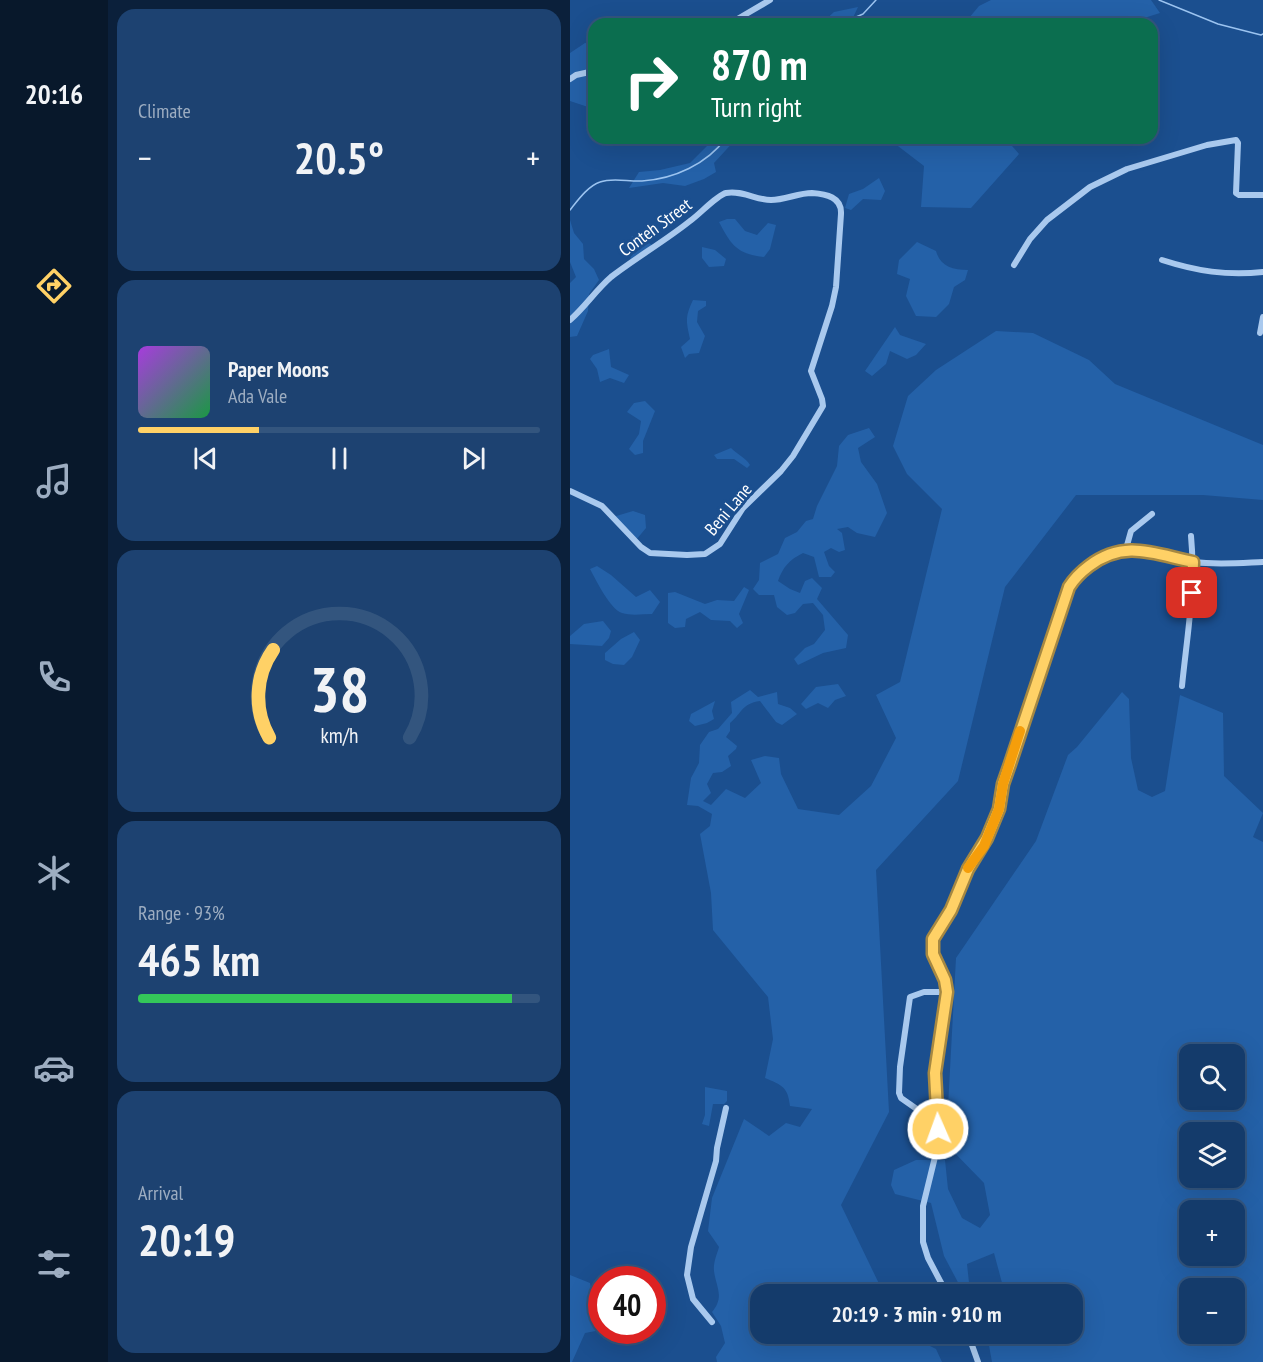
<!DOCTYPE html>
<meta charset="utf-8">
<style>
:root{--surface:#143b6b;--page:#1d4271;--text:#f1f3f6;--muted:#9dadc1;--line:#33557e;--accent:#ffd166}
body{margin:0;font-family:"PT Sans Narrow",sans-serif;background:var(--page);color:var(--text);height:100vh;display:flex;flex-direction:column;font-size:22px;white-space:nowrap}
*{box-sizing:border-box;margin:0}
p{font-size:20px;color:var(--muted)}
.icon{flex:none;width:33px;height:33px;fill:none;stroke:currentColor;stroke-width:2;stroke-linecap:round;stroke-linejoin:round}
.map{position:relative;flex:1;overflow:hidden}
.side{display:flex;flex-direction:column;gap:9px;padding:9px;background:#0b203b;width:462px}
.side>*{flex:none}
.hud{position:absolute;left:18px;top:18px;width:570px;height:126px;border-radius:18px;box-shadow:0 6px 24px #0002,0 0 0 2px var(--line);background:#0b6e4f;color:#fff;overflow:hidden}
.controls{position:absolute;left:609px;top:1044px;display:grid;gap:12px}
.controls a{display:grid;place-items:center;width:66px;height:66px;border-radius:12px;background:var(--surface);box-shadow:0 6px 24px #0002,0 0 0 2px var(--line);font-size:30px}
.speed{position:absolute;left:18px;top:1266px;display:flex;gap:12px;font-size:30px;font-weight:700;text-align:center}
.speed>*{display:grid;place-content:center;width:78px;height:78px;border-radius:50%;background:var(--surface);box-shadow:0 6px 24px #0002,0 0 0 2px var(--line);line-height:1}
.speed .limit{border:9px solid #d22;background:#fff;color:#111}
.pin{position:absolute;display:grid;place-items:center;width:51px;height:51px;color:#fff;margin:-26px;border-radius:12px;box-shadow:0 3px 9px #0006}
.me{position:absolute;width:66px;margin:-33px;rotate:358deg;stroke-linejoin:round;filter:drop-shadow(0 0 4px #0008)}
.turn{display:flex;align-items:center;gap:21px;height:126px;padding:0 24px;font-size:27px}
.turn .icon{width:78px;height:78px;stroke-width:2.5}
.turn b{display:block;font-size:42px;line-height:51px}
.big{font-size:45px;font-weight:700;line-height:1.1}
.side .tile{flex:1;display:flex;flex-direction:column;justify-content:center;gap:9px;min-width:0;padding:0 21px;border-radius:18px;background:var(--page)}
.side .dial{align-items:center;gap:0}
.dial svg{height:156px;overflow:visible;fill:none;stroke:var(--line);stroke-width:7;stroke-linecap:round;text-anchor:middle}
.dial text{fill:var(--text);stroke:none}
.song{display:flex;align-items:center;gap:18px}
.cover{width:72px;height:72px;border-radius:9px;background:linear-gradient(135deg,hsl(280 70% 55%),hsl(140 70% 35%))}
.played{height:6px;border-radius:3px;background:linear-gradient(90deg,var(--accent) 30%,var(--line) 30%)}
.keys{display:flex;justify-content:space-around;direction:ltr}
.heat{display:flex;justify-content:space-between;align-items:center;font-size:33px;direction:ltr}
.charge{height:9px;border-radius:4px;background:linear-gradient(90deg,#34c759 93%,var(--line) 0)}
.trip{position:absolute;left:180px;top:1284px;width:333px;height:60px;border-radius:18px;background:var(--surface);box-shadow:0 6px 24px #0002,0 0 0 2px var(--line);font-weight:700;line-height:60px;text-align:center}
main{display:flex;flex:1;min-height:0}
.tab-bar{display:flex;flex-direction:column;width:108px;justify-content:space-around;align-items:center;background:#08182b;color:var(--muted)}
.tab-bar .icon{width:42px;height:42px}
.tab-bar .selected{color:var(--accent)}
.tab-bar b{font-size:27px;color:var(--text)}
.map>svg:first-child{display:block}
.green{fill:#2461a8;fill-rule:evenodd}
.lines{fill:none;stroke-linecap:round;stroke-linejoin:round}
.stream{stroke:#9cc4f0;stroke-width:1.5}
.minor{stroke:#a9c9ee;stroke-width:6}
.route-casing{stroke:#a68842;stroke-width:15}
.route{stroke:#ffd166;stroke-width:10}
.slow{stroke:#f59e0b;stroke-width:10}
.labels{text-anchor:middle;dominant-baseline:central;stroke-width:6;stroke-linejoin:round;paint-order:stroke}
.street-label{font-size:18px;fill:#fff;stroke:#1b4f8f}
</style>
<main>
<nav class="tab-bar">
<b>20:16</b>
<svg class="icon selected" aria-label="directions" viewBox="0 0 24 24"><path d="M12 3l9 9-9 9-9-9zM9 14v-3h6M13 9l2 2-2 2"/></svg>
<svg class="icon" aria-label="music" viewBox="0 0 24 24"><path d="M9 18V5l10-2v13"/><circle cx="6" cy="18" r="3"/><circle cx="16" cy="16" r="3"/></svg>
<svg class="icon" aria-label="phone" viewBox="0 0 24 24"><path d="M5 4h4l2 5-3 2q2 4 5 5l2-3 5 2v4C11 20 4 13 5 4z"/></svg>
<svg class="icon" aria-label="climate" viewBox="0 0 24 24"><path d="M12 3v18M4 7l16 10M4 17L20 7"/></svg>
<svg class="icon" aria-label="car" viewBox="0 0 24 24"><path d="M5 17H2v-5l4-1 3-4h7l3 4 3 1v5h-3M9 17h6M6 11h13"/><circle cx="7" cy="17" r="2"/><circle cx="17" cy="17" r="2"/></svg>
<svg class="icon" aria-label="filters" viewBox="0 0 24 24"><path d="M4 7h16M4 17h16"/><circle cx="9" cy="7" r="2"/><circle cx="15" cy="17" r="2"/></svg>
</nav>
<section class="side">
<div class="tile"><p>Climate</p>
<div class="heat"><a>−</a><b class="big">20.5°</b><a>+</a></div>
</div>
<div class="tile">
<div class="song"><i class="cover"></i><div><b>Paper Moons</b><p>Ada Vale</p></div></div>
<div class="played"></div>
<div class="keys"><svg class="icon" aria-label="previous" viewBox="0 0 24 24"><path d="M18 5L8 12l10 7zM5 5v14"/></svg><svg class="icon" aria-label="pause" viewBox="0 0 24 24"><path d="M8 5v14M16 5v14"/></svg><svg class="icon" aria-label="next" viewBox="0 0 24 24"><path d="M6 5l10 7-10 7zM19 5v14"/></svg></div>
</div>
<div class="tile dial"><svg viewBox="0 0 100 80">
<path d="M14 69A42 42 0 1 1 86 69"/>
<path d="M14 69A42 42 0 0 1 16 24" stroke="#ffd166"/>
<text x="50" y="56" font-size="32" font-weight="700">38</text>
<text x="50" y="72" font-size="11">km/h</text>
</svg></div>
<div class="tile"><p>Range · 93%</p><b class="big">465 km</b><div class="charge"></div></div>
<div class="tile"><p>Arrival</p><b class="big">20:19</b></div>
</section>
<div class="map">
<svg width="693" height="1362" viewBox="0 0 693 1362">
<rect width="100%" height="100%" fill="#1b4f8f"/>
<!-- green -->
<path class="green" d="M421 0H581L590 13 555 24H394L409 6Z
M288 7 280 24H251L264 12Z
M15 43 24 44V109L0 101V53Z
M145 138H167L144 163 146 172 134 179 115 186 93 183 59 188 69 172 90 170 120 163Z
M323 138H435L449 154 401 208 351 207 354 166 324 143Z
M309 178 315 191 311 200 293 199 281 210 275 208 279 194 293 189Z
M157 219H165L175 231 187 235 198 223 206 225 200 249 194 257C167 254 161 245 149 222Z
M0 220 4 233 13 244 14 259 24 269 29 280 19 294 18 311 7 336 0 337V283L6 277 0 262Z
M62 236 69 237 82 245 60 264 61 253 58 244Z
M347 242 366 251C370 266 382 270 398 270L395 280 384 287 379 304 366 317 346 316 336 296 340 279 327 274 329 260Z
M132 247 145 250 156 259 154 266 139 267 132 258Z
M123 300 136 301V306L128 311 127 322 135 336 129 353 119 354 115 358 111 347 120 339C116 321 115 317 123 300Z
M325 327 330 335 356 344 346 355 337 359 320 351 316 364 302 376 295 371Z
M426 331 463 333 519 360 545 384 693 445V500L633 495H506L435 587 388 781 306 870 319 1112 271 1205 314 1294H190V1334H336L366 1349 372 1362H147L146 1357 155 1343 151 1326 142 1312C155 1297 146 1287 144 1271 143 1263 147 1254 149 1247L138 1231 142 1198 174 1119 199 1136 216 1123 230 1127 242 1109 220 1106C218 1087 212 1085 195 1078L203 1039 198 997 143 930 141 893 130 834 140 826 142 814 128 806 117 805 121 778 129 763 130 745 139 732 148 729 162 713 161 702 180 690 188 697 207 692 208 704 220 708 227 714 212 725 206 722 190 701C171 704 173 712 160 723V731L156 737 167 746 166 749 158 756 161 766 152 772 143 773 137 784 141 793 133 801 141 805 156 789 175 798 191 783 181 760 195 756 209 758 211 774 228 809 269 815 301 786 326 738 306 695 330 682 372 509 337 474 323 446 338 396 366 370Z
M39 349 41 367 59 375 54 383 40 378 30 382 27 369 20 359 23 355Z
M75 401 85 411 73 441V453L65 455 59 449 69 434 71 421 57 412 64 403Z
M299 428 305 437 288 448 291 462 307 484 317 513 305 537 287 533 278 527 267 529 272 533 275 550 269 552 261 548 254 552 259 566 265 572 261 577H249L244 557 233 553C219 560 213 567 208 581L220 589 230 593 235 581 242 578 252 588 247 599 278 635 276 648 253 653 228 665 224 659 235 648 244 644 255 630 253 615 243 603 233 604 225 613 217 615 207 607 204 595H189L183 589 189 580 190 563 208 554 215 538 227 532 236 521 243 519 247 506 267 466 269 446 278 435Z
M161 448C167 454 176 458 180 465L177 468 164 459H147L144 455Z
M63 511 75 515 76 528 66 540 43 517Z
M27 566 41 575 66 597 80 590 90 602 82 614C72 614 62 616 52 613 40 609 26 580 20 569Z
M174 587 179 590 169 614 173 623 167 628 160 621 141 620 130 612 116 619 115 627 105 628 98 623V593L105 592 135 604 147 600 164 601Z
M33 621 41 631 39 638 32 646 0 644V636L14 624Z
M64 632 70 640 62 657 54 665 43 664 35 660V653L51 639Z
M268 684 276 696 265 700 258 708 248 703 236 709 231 704 246 687Z
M552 692 559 699 561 758 568 790 582 797 595 791 610 695 653 713 654 776 693 813 683 837 693 842V1362H422L418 1340 430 1334H502V1294H435L424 1253 397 1264 400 1292 391 1288 374 1256 361 1203 325 1194 321 1185 324 1170 346 1160H375L378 1189 392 1218 410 1228 420 1215 414 1183 376 1144 386 958 466 841 498 755 507 747ZM620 1054H664V1100H620ZM620 1132H664V1178H620ZM620 1210H664V1256H620ZM620 1288H664V1334H620Z
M145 701 142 711 144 719 137 723 125 726 119 721 121 714Z
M135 1087 157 1091V1101L154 1104H143L139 1126 132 1124 135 1115Z
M0 1275 20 1283 23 1298 32 1302 31 1330 15 1333 2 1362H0Z"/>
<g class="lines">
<!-- stream -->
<path class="stream" d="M589 0 648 24 691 35 693 34
M270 24 293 14 306 0
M0 210C8 200 18 186 30 182 43 177 59 182 72 181 104 179 137 164 156 138"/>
<!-- minor -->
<path class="minor" d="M159 24 200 0
M0 79 6 75 24 71
M592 260C626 271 657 276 693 272
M444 265 460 239 477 220 520 187 557 169 637 145 666 140 668 143 666 193 669 195H693
M0 320C15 307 26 290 41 277 67 257 95 241 120 221 129 215 147 195 156 193 172 190 186 200 201 200 215 200 228 193 242 193 256 194 272 197 271 214L266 287 262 306 241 371 252 399 253 406 223 456 211 471 173 508 150 544 135 554 117 555 80 553 71 547 32 506 0 491
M690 333 693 317
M556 549 561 531 582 514
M612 686C617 636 626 587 621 536
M368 1129 355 1127 351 1112 331 1098 329 1093 330 1067 340 997 354 992H377
M377 1294 358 1258 353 1242V1206L365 1157 368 1135 365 1073 377 992 375 980 363 954V940L381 910 398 869 414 846 429 809 436 776 498 591C503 579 511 571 522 564 558 538 585 556 624 562 646 565 670 563 693 562
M142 1322 123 1299 117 1275 121 1247 146 1161 147 1148 156 1108
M398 1334 408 1362"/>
</g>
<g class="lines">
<!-- route casing -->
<g class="route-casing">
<path id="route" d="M368 1129 365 1073 377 992 375 980 363 954V939L381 910 398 869 417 838 429 809 433 784 440 764 499 587C504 579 511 572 519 566 555 539 584 554 623 562L622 593"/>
</g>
<!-- route -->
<use href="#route" class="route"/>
<!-- slow -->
<path class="slow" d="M398 868 414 846 429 809 433 784 450 731"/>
</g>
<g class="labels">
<!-- street labels -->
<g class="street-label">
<text transform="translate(85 227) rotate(-36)">Conteh Street</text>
<text transform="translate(158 509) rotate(-50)">Beni Lane</text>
</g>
</g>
</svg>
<div class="controls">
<a><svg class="icon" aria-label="search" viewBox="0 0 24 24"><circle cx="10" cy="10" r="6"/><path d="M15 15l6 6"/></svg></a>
<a><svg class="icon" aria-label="layers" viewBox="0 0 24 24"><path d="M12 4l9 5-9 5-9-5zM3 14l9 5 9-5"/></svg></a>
<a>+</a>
<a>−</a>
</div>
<div class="speed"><div class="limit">40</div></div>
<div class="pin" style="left:622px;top:593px;background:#d93025"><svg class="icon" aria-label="arrive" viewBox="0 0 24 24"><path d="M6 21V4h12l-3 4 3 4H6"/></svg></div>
<svg class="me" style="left:368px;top:1129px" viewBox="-20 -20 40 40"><circle r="17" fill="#ffd166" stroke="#fff" stroke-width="3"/><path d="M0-11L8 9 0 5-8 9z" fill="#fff"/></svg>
<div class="trip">20:19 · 3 min · 910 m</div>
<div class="hud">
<div class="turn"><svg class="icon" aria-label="right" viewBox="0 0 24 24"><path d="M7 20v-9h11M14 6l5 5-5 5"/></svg><div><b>870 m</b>Turn right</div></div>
</div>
</div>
</main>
